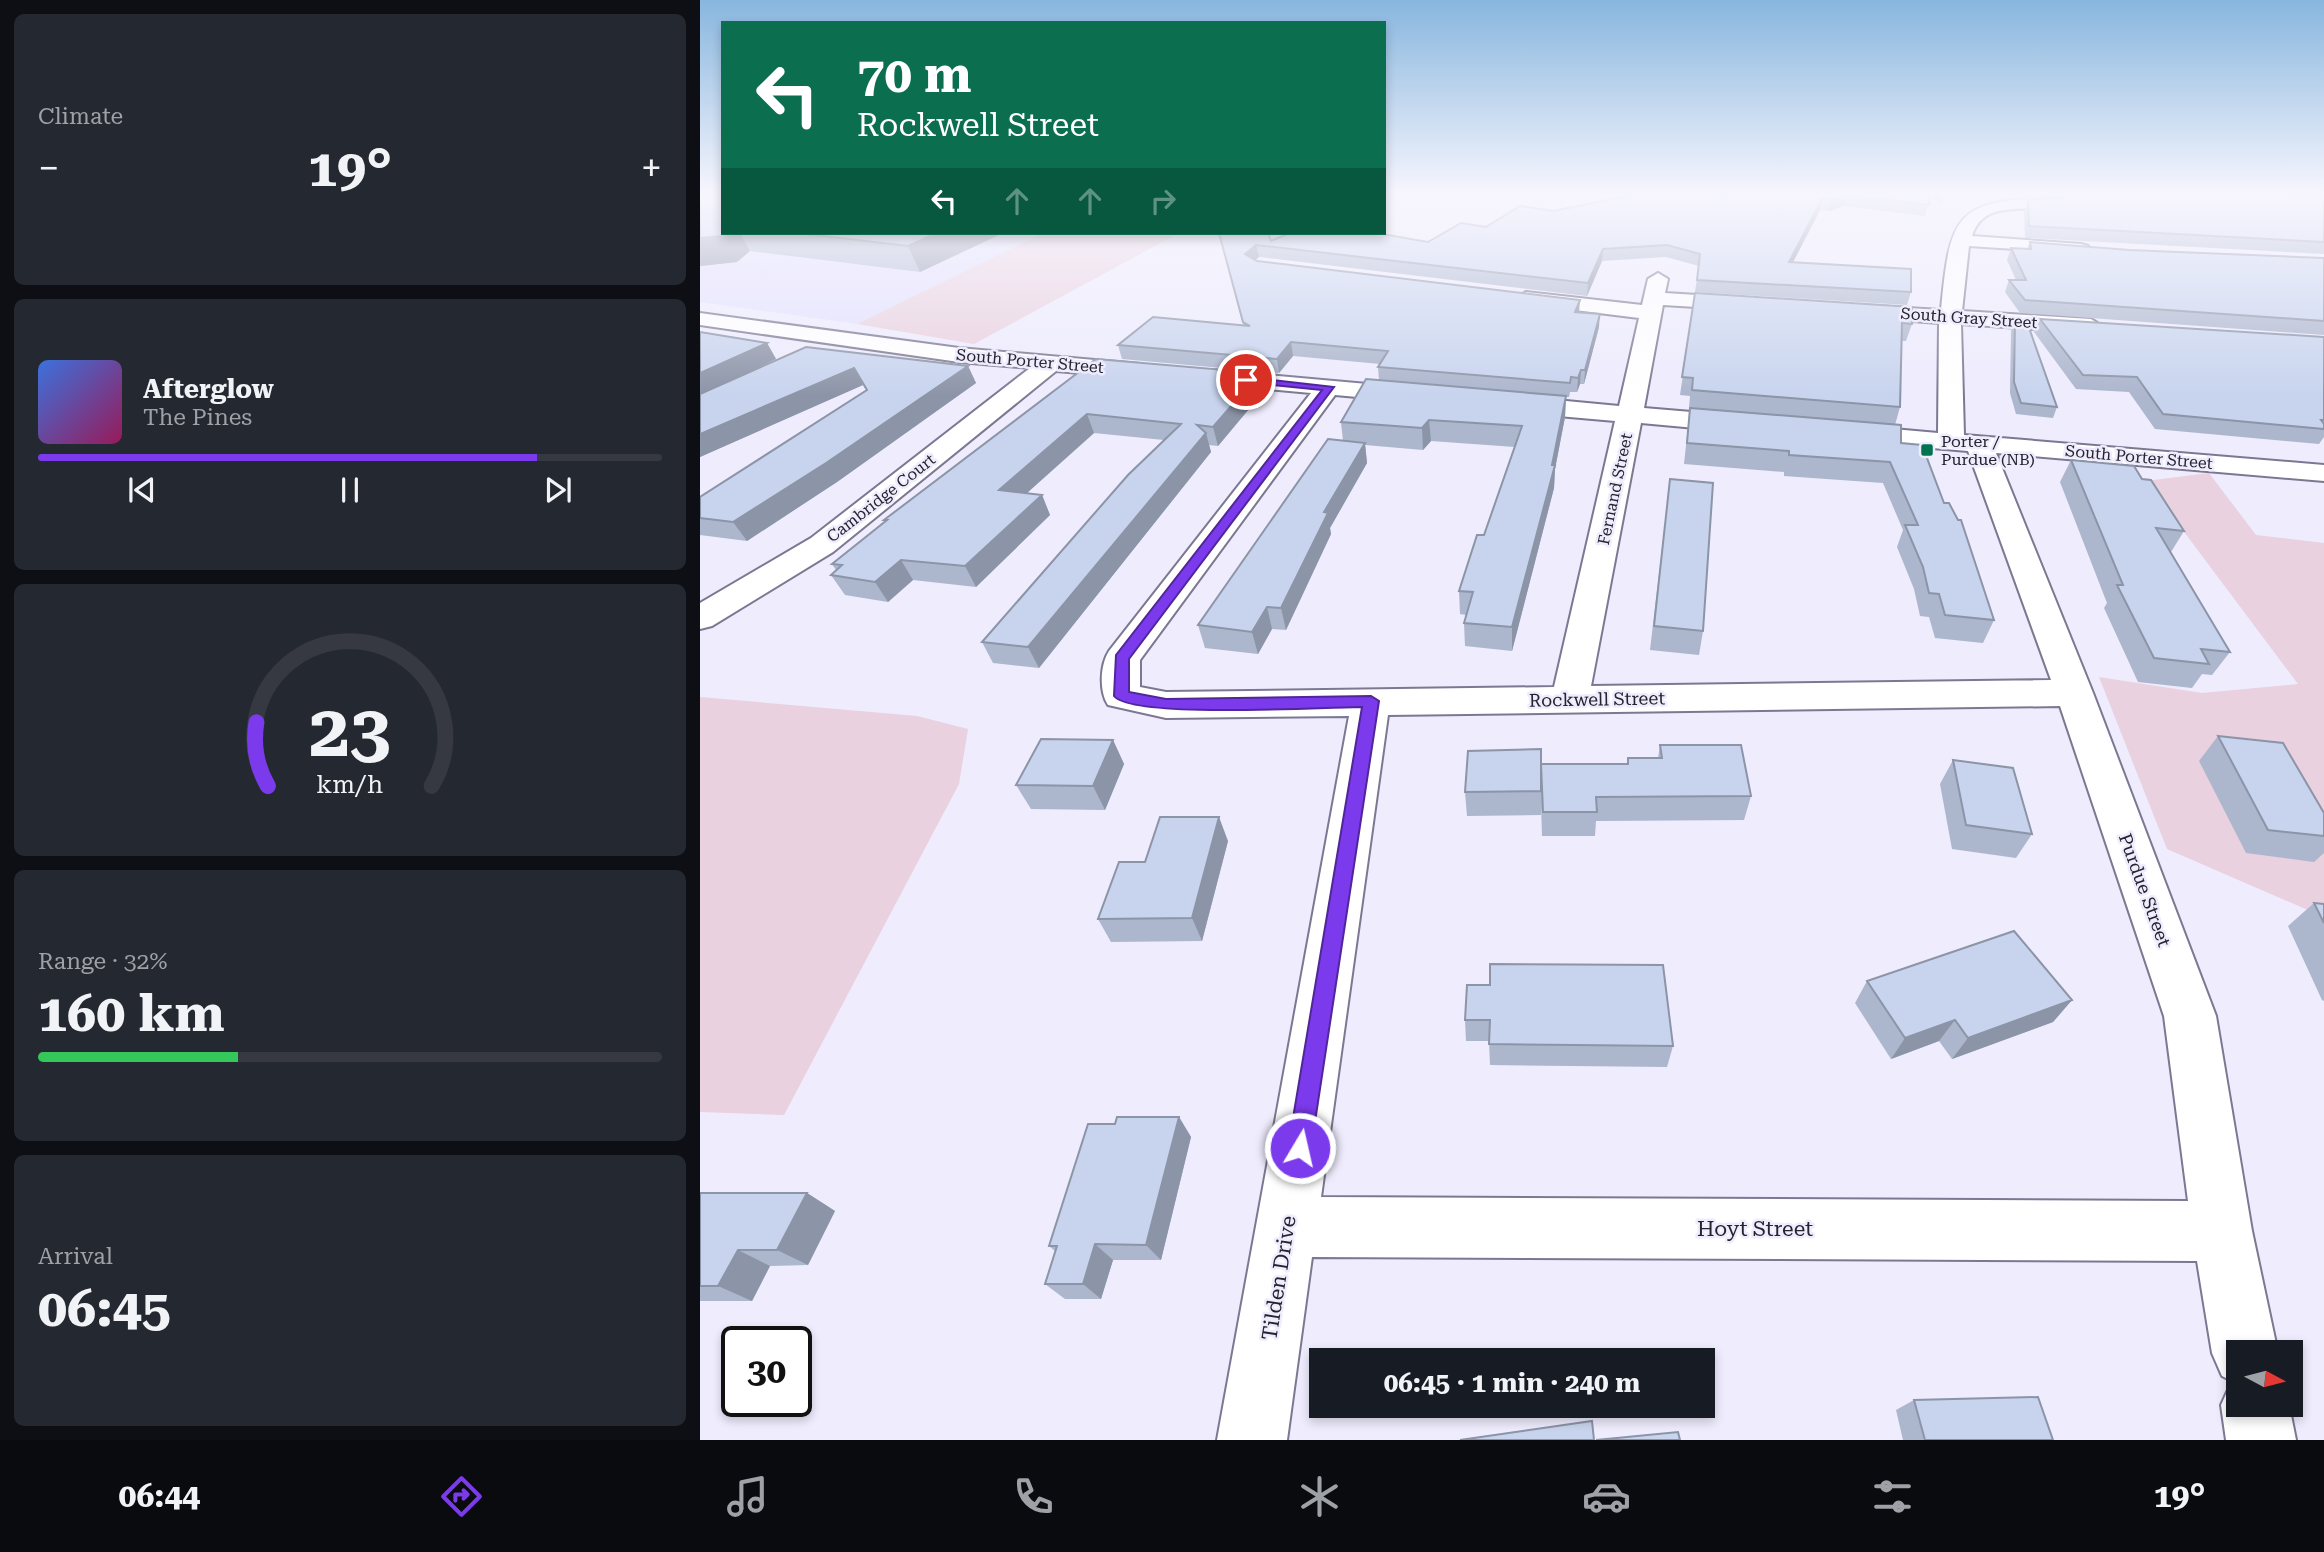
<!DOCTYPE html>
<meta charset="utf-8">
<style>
:root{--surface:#171b24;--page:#242831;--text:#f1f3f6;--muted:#9ea1a6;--line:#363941;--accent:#7c3aed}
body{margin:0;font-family:"Roboto Serif",serif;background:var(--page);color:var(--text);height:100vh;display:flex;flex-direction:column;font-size:26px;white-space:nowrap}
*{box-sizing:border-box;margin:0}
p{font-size:23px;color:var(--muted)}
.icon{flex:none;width:38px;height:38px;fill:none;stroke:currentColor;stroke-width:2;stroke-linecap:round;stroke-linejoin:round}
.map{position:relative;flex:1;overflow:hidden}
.panel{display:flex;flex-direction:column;gap:14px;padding:14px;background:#0d0f14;width:700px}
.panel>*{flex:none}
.top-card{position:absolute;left:21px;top:21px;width:665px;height:214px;border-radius:0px;box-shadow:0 4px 10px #0003;background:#0b6e4f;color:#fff;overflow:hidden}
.needle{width:46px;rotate:97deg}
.fabs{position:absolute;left:1526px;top:1340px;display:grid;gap:14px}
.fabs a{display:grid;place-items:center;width:77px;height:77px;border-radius:0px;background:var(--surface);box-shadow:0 4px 10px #0003;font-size:35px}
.speed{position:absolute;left:21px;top:1326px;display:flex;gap:14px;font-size:35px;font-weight:700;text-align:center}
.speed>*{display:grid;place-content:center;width:91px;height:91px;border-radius:50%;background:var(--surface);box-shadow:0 4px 10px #0003;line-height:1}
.speed .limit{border:4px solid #111;border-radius:10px;background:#fff;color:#111}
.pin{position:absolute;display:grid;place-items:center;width:60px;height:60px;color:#fff;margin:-30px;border:4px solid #fff;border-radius:50%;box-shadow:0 2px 7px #0007}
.me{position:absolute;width:77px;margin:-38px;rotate:9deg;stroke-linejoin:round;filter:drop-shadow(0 0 5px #0008)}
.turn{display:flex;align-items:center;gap:24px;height:147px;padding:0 21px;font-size:32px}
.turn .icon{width:91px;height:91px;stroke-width:2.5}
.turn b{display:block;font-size:49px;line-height:60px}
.lanes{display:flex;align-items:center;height:66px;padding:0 21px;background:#0003;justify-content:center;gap:35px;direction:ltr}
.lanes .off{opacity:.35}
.big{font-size:52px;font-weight:700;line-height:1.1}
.panel .card{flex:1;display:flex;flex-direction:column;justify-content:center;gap:10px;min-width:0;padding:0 24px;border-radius:10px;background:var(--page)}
.panel .dial{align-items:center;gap:0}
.dial svg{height:182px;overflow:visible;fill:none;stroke:var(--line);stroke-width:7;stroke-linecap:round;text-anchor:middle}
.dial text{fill:var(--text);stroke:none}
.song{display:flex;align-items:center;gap:21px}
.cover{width:84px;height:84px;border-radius:10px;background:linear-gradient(135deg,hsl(220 70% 55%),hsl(330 70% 35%))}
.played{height:7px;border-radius:4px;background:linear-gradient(90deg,var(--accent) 80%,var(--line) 80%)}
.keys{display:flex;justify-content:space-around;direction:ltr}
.heat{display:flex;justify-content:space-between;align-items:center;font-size:38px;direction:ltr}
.charge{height:10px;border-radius:5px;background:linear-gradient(90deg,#34c759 32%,var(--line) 0)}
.trip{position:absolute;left:609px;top:1348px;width:406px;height:70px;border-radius:0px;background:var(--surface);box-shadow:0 4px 10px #0003;font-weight:700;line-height:70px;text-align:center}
.tab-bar{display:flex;height:112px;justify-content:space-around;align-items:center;background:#090b0e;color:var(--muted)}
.tab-bar .icon{width:49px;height:49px}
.tab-bar .current{color:var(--accent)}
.tab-bar b{font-size:32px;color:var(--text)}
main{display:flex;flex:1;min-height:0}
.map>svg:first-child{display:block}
.built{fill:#e3e0fd}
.green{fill:#e9d1df}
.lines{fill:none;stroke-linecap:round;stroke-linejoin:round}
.minor-casing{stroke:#7c7892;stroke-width:4}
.minor{fill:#fff;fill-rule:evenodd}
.wall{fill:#acb6cd}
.shaded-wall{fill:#8c94a7}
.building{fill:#c8d4ee;stroke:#8c94a7;stroke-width:2}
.route{fill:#7c3aed;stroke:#51269a;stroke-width:2}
.poi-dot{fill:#00744f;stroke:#eeecfd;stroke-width:2.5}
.labels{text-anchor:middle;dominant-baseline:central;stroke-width:5;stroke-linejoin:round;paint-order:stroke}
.far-street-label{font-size:16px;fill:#25232e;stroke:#eeecfd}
.far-poi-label{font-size:16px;fill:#25232e;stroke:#eeecfd;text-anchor:start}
.street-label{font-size:18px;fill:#25232e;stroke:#eeecfd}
.near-street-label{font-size:21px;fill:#25232e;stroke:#eeecfd}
</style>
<main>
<section class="panel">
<div class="card"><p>Climate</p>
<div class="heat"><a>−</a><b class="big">19°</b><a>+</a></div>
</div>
<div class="card">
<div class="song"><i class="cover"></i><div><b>Afterglow</b><p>The Pines</p></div></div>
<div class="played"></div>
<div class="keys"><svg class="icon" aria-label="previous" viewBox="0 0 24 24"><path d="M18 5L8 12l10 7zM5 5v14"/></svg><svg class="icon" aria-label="pause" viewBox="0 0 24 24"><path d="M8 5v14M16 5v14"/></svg><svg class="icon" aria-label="next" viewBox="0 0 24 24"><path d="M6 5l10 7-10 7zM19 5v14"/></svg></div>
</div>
<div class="card dial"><svg viewBox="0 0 100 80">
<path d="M14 69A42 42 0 1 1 86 69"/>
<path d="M14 69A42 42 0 0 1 9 41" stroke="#7c3aed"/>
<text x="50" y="56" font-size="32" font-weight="700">23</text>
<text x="50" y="72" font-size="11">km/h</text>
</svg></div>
<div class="card"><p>Range · 32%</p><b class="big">160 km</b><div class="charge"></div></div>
<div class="card"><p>Arrival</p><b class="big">06:45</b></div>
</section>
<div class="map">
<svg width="1624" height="1440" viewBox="0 0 1624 1440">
<rect width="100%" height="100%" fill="#eeecfd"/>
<!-- built -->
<path class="built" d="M0 194 23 233H343L157 324 0 302Z"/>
<!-- green -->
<path class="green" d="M343 233H479L274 344 157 324Z
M1509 473 1556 535 1624 543V917L1467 849 1399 677 1502 693 1598 684 1446 481Z
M0 697 217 716 268 729 259 784 84 1115 0 1112Z"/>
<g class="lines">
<!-- minor casing -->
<g class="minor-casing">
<path id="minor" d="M1353 198 1361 203 1359 206C1329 214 1284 197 1272 236L1381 244 1388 246 1390 250 1388 254 1269 246 1262 311 1391 319 1402 326 1391 333 1261 324 1264 435 1624 465V481L1296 453 1393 693 1516 1016 1552 1231 1578 1353H1538V1405H1589L1596 1440H1526L1521 1405 1532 1381 1522 1376 1512 1353 1497 1261 612 1257 587 1440H517L649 716 466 718 408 705C399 691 400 665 409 651L611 393 510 384 502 382 498 377 502 372 510 370 712 388 721 390 724 395 721 400 712 402 635 395 440 660V687L466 692 854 687 915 421 814 412 805 409 801 404 805 399 814 396 919 406 939 318 826 304 816 298 826 292 942 305 948 279 958 273 968 279 965 293 1046 298 1056 304 1046 310 963 305 944 408 1039 416 1048 419 1052 424 1048 429 1039 432 941 423 891 686 1351 680 1268 451 1148 441 1139 439 1135 433 1139 427 1148 425 1238 433 1239 323 1158 317 1147 311 1158 305 1241 310C1250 215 1255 200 1353 198ZM1360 706 1464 1016 1488 1201 621 1197 688 715Z
M0 313 259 348 440 364 448 366 452 371 448 376 440 378 356 371 133 552 12 626 0 629V603L111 538 330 368 259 362 0 325Z"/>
</g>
<!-- minor -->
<use href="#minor" class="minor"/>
</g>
<!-- wall -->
<path class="wall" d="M0 194 23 233H303L220 272 50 251 37 262 0 266Z
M1230 194 1225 216 1143 206 1130 211 1120 210 1093 262 1211 292 1207 305 995 292 999 266 966 257 902 261 887 296 559 257 555 260 557 261 879 312 899 327 884 384H880L877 392H870L869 397H866L865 417 855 469 854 488 812 651 765 646 764 623 766 615 760 614 759 591 784 535 815 447 731 441 723 450 665 445 667 463 630 528 631 534 586 630 572 629 558 654 505 648 498 625 643 441 641 422 679 381 678 367 680 364 593 356 579 373 422 359 418 345 543 325 519 233 571 241 728 242 853 211 1027 197Z
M1232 194H1244L1239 204Z
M1323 194 1624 195V254L1325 238 1324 211 1328 200 1357 198 1353 195 1323 197Z
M1330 242 1429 250 1624 258V335L1320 313 1305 292 1309 280H1316L1307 260 1311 248 1327 249Z
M995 293 1212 324 1206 341H1201L1200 407 1195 425 1201 443 1244 503 1294 620 1283 643 1235 638 1229 617 1220 616 1214 589 1197 547 1203 530 1183 483 1084 476V472L984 464 990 408H989L990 396 980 395Z
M1340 319 1624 337V437L1619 444 1455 429 1429 392 1376 389 1334 332Z
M1315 321 1357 407 1353 418 1316 414 1310 393 1311 331Z
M0 332 67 343 76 359 27 382 268 366 276 383 137 482 47 541 0 535V497L166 390 163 385 0 457Z
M396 359 560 373 564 391 518 446 509 445 511 452 339 668 293 663 282 642 464 440 394 433 327 493 342 495 350 515 276 587 213 580 188 602 145 595 131 575 136 570 132 564 185 522 184 520Z
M1371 460 1442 479 1484 531 1471 552 1530 652 1512 675 1502 674 1492 688 1438 682 1404 608 1407 603 1360 482Z
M970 479 1003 631 999 655 950 650Z
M1518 736 1624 813V853L1614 862 1546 853 1499 761Z
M413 740 424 764 405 810 331 809 316 785Z
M960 745 1051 796 1044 820 896 821 895 836H842L841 804V815L767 816 765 792 841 773 927 764 928 758H958Z
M1253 760 1332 834 1316 858 1252 849 1240 784Z
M528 841 502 941 411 942 398 919Z
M1614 903 1624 904V1001L1622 1000 1588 926Z
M1167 981 1372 1000 1353 1022 1252 1059 1239 1041 1191 1059 1155 1003Z
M767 985 973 1046 967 1067 790 1065 789 1041H766L765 1020Z
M479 1117 491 1137 461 1260H413L401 1299H365L345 1284 355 1251 349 1246 415 1124Z
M0 1193H107L135 1211 108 1265 70 1266 52 1301H0Z
M1214 1400 1353 1440H1203L1196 1410Z"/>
<!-- shaded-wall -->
<path class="shaded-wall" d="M1146 195 1143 206 1130 211 1132 200Z
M1122 199 1120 210 1087 274 1089 262Z
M27 233H40L50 251 37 262 0 266V238Z
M237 233H303L220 272 208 246Z
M556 245 559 257 548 266 545 254Z
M903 249 902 261 887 296 888 283Z
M880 300 879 313 875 312Z
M900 314 899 327 884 384 885 370Z
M591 342 593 356 579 373 577 359Z
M67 343 76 359 0 395V373Z
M268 366 276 383 137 482 47 541 33 522Z
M154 368 163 385 0 457V434Z
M881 370 880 384 877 392 878 378Z
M560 373 564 391 518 446 513 427Z
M866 396 865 417 855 469 854 488 812 651V627L852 465Z
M387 414 394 433 308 510 299 490Z
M729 420 731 441 723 450 722 428Z
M506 433 511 452 339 668 328 647Z
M665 443 667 463 630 528 631 534 586 630 581 608 624 512Z
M342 495 350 515 276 587 265 566Z
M201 560 213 580 188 602 175 582Z
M567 607 572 629 558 654 552 632Z
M413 740 424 764 405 810 393 786Z
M519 817 528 841 502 941 492 918Z
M1372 1000 1353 1022 1252 1059 1268 1038Z
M1255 1020 1239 1041 1191 1059 1205 1038Z
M479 1117 491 1137 461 1260 446 1245Z
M107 1193 135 1211 108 1265 77 1250Z
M395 1244 413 1260 401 1299 383 1284Z
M38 1250 70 1266 52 1301 18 1286Z"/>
<!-- building -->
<path class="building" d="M0 194H23V233H27L22 236 0 238Z
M937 194H1022L1027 197 1031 194H1230L1229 205 1146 195 1132 200 1122 199 1089 262 1211 269V292L997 280 1000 254 967 245 903 249 888 283 556 245 545 254 557 261 880 300 875 312 900 314 885 370H881L878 378 871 377 870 383 678 367 688 351 591 342 577 359 418 345 453 317 550 326 543 322 519 233H568L571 241 590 233H676L728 242 761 223 786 227 820 206 853 211Z
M1365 194 1624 195V242L1329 226 1328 200 1364 197Z
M98 233H237L208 246Z
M1330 242 1429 250 1624 258V321L1325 300 1309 280H1326L1311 248 1331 249Z
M995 293 1212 307V324L1202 323 1200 407 992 390 993 378 982 377Z
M1340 319 1624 337V420H1621L1624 424V429L1463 414 1437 377 1383 375Z
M1315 321 1327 322 1357 407 1321 403 1314 382Z
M0 332 67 343 0 373Z
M106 347 268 366 126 463 33 522 0 518V497L167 390 154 368 0 434V394Z
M396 359 560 373 513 427 497 425 506 433 328 647 282 642 428 475 481 424 387 414 299 490 342 495 265 566 201 560 175 582 131 575 142 565 132 564 187 520H184Z
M666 379 866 396 852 465H855L812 627 764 623 773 592 759 591 777 535H784L822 426 729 420 722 428 641 422Z
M990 408 1201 425V443L1222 445 1244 503H1249L1258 520H1261L1294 620 1245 615 1239 594 1229 593 1223 567 1205 525H1218L1190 462 1089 455V451L987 443Z
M628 439 665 443 624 512 628 513 581 608 567 607 552 632 498 625Z
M1371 460 1434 466 1442 479 1451 480 1484 531 1456 528 1530 652 1501 649 1509 664 1454 658 1417 585H1423Z
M970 479 1013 483 1003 631 954 626Z
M1518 736 1583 743 1624 813V836L1568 830Z
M341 739 413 740 393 786 316 785Z
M960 745H1041L1051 796 896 797 897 812H843L841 764H928V758H962Z
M841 749V791L765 792 768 751Z
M1253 760 1313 768 1332 834 1266 825Z
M460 817H519L492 918 398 919 419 862H445Z
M1614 903 1624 904V923Z
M1314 931 1372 1000 1268 1038 1255 1020 1205 1038 1167 981Z
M790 964 963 965 973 1046 789 1044 790 1020H765L767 985H790Z
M417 1117H479L446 1245 395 1244 383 1284H345L357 1246H349L388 1124H415Z
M0 1193H107L77 1250H38L18 1286H0Z
M1338 1397 1353 1440H1225L1214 1400Z
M892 1421 894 1440H760Z
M978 1432 980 1440H896Z"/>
<!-- sky -->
<linearGradient id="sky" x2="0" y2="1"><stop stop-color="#88b6de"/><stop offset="0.49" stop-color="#f7f6fe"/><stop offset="1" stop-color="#f7f6fe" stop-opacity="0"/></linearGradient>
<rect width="1624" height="396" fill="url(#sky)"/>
<!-- route -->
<path class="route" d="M546 377 634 387 429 659V692L466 699 671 696 679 701 611 1148 608 1156 600 1160 591 1156 588 1148 662 707C624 707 432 719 414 696L416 655 622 390 542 382Z"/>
<!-- markers -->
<rect class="poi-dot" x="1220" y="443" width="14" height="14" rx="3.5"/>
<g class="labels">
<!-- far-street labels -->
<g class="far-street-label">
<text transform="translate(1269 318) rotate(4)">South Gray Street</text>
<text transform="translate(330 361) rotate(5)">South Porter Street</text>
<text transform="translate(1439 457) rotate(5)">South Porter Street</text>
<text transform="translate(915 489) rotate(-78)">Fernand Street</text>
<text transform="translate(181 498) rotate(-38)">Cambridge Court</text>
</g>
<!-- far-poi labels -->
<g class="far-poi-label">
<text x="1241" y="441">Porter /<tspan x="1241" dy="18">Purdue (NB)</tspan></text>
</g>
<!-- street labels -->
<g class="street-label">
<text transform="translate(897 699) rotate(-1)">Rockwell Street</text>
<text transform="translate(1445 890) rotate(70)">Purdue Street</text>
</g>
<!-- near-street labels -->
<g class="near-street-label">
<text x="1055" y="1229">Hoyt Street</text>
<text transform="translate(579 1278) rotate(-81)">Tilden Drive</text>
</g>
</g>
</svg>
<div class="fabs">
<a><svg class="needle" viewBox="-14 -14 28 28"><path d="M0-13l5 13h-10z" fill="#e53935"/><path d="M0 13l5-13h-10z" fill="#9ea1a6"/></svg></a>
</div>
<div class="speed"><div class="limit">30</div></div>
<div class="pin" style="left:546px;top:380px;background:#d93025"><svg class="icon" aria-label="arrive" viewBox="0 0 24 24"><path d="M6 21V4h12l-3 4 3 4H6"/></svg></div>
<svg class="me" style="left:600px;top:1148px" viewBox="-20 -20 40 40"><circle r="17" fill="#7c3aed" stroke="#fff" stroke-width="3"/><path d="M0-11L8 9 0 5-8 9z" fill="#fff"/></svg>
<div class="trip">06:45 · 1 min · 240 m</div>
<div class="top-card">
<div class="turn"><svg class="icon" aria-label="left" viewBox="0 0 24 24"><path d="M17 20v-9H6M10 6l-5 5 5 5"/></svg><div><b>70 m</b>Rockwell Street</div></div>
<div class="lanes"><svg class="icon" aria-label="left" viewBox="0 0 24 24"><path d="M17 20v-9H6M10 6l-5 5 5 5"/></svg><svg class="icon off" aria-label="ahead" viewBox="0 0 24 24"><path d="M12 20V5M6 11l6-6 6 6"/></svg><svg class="icon off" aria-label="ahead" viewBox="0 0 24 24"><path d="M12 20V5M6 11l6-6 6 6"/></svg><svg class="icon off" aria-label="right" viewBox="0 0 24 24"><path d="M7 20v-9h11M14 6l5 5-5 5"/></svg></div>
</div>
</div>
</main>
<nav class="tab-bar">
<b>06:44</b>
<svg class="icon current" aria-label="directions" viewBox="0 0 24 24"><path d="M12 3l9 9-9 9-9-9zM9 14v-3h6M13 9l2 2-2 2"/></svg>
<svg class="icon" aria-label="music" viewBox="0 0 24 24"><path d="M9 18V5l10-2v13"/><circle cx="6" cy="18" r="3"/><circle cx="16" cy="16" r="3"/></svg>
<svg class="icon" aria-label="phone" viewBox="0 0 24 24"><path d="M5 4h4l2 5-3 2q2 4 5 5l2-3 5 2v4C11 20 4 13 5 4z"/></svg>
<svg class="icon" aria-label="climate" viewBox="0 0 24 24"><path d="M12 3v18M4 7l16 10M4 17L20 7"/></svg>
<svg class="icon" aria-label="car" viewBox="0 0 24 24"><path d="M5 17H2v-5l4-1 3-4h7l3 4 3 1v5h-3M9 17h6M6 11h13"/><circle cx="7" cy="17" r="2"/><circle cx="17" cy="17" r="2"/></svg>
<svg class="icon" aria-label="filters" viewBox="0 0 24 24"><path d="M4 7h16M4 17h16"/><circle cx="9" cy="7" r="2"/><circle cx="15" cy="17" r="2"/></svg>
<b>19°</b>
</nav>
